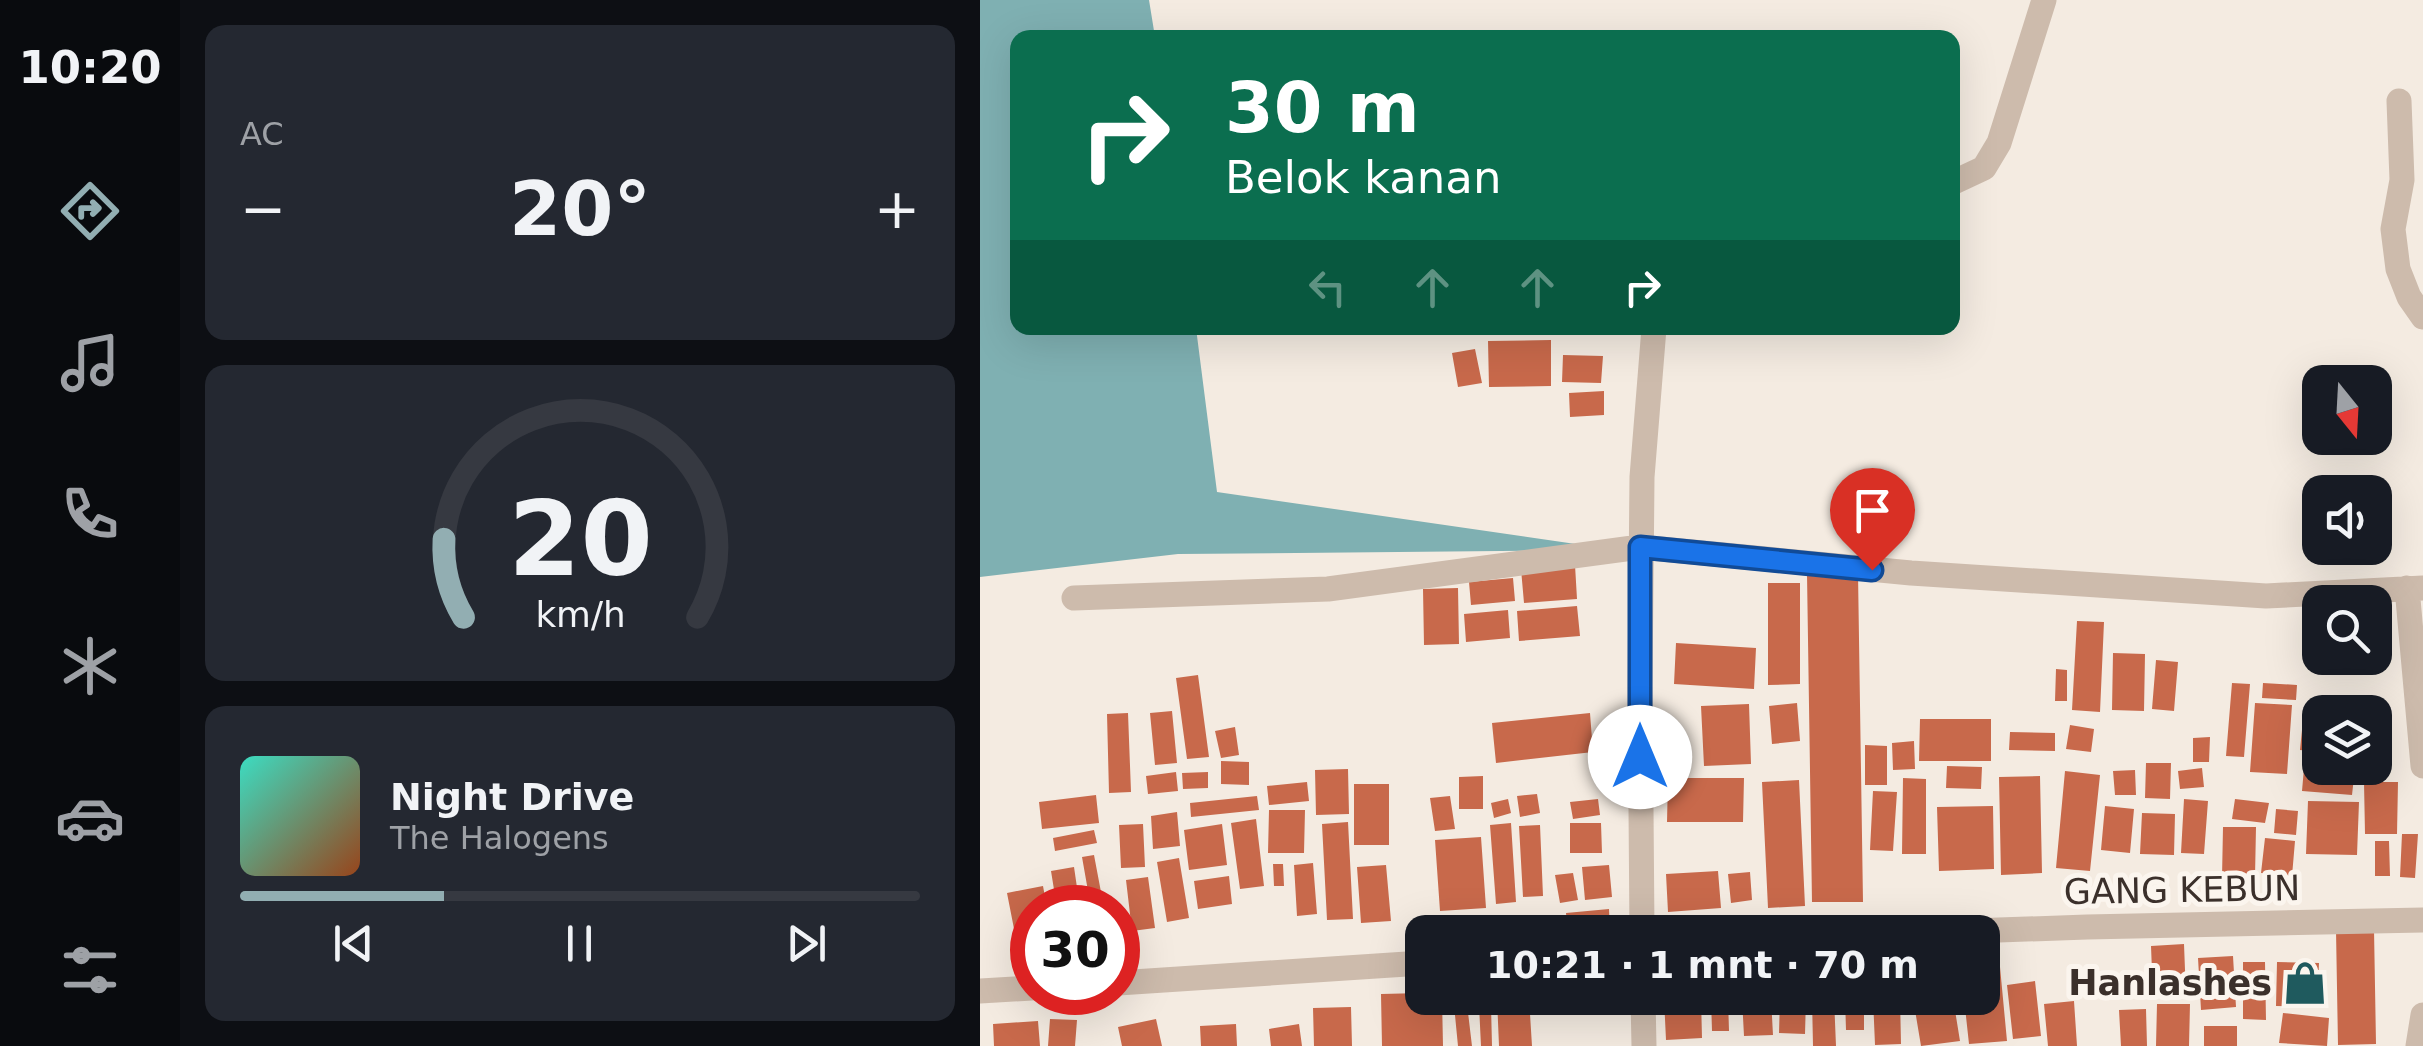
<!DOCTYPE html>
<html lang="id">
<meta charset="utf-8">
<style>
:root{--surface:#171b24;--page:#242831;--text:#f1f3f6;--muted:#9ea1a6;--line:#363941;--accent:#92aeb2}
body{margin:0;font-family:"DejaVu Sans",sans-serif;background:var(--page);color:var(--text);height:100vh;display:flex;flex-direction:column;font-size:38px;white-space:nowrap}
*{box-sizing:border-box;margin:0}
p{font-size:32px;color:var(--muted)}
.icon{flex:none;width:55px;height:55px;fill:none;stroke:currentColor;stroke-width:2;stroke-linecap:round;stroke-linejoin:round}
.map{position:relative;flex:1;overflow:hidden}
.drawer{display:flex;flex-direction:column;gap:25px;padding:25px;background:#0d0f14;width:800px}
.drawer>*{flex:none}
.guide{position:absolute;left:30px;top:30px;width:950px;height:305px;border-radius:20px;box-shadow:0 10px 40px #0002;background:#0b6e4f;color:#fff;overflow:hidden}
.needle{width:65px;rotate:162deg}
.tools{position:absolute;left:1322px;top:365px;display:grid;gap:20px}
.tools a{display:grid;place-items:center;width:90px;height:90px;border-radius:20px;background:var(--surface);box-shadow:0 10px 40px #0002;font-size:50px}
.speed{position:absolute;left:30px;top:885px;display:flex;gap:20px;font-size:50px;font-weight:700;text-align:center}
.speed>*{display:grid;place-content:center;width:130px;height:130px;border-radius:50%;background:var(--surface);box-shadow:0 10px 40px #0002;line-height:1}
.speed .limit{border:15px solid #d22;background:#fff;color:#111}
.pin{position:absolute;display:grid;place-items:center;width:85px;height:85px;color:#fff;margin:-102px -42px;border-radius:50% 50% 50% 0;rotate:-45deg;box-shadow:0 0 10px #0007}
.pin .icon{rotate:45deg}
.me{position:absolute;width:110px;margin:-55px;rotate:0deg;stroke-linejoin:round;filter:drop-shadow(0 0 8px #0008)}
.turn{display:flex;align-items:center;gap:35px;height:210px;padding:0 50px;font-size:45px}
.turn .icon{width:130px;height:130px;stroke-width:2.5}
.turn b{display:block;font-size:70px;line-height:85px}
.lanes{display:flex;align-items:center;height:95px;padding:0 50px;background:#0003;justify-content:center;gap:50px;direction:ltr}
.lanes .off{opacity:.35}
.big{font-size:75px;font-weight:700;line-height:1.1}
.drawer .card{flex:1;display:flex;flex-direction:column;justify-content:center;gap:15px;min-width:0;padding:0 35px;border-radius:20px;background:var(--page)}
.drawer .dial{align-items:center;gap:0}
.dial svg{height:260px;overflow:visible;fill:none;stroke:var(--line);stroke-width:7;stroke-linecap:round;text-anchor:middle}
.dial text{fill:var(--text);stroke:none}
.song{display:flex;align-items:center;gap:30px}
.cover{width:120px;height:120px;border-radius:15px;background:linear-gradient(135deg,hsl(170 70% 55%),hsl(20 70% 35%))}
.played{height:10px;border-radius:5px;background:linear-gradient(90deg,var(--accent) 30%,var(--line) 30%)}
.keys{display:flex;justify-content:space-around;direction:ltr}
.heat{display:flex;justify-content:space-between;align-items:center;font-size:55px;direction:ltr}
.trip{position:absolute;left:425px;top:915px;width:595px;height:100px;border-radius:20px;background:var(--surface);box-shadow:0 10px 40px #0002;font-weight:700;line-height:100px;text-align:center}
main{display:flex;flex:1;min-height:0}
.dock{display:flex;flex-direction:column;width:180px;justify-content:space-around;align-items:center;background:#090b0e;color:var(--muted)}
.dock .icon{width:70px;height:70px}
.dock .selected{color:var(--accent)}
.dock b{font-size:45px;color:var(--text)}
.map>svg:first-child{display:block}
.water{fill:#7fb0b2}
.building{fill:#c8694b}
.lines{fill:none;stroke-linecap:round;stroke-linejoin:round}
.minor{stroke:#cdbbac;stroke-width:25}
.route-casing{stroke:#114b97;stroke-width:25}
.route{stroke:#1a73e8;stroke-width:18}
.labels{text-anchor:middle;dominant-baseline:central;stroke-width:10;stroke-linejoin:round;paint-order:stroke}
.street-label{font-size:35px;fill:#3b302b;stroke:#fbf5ee}
.poi-label{font-size:35px;font-weight:bold;fill:#3b302b;stroke:#fbf5ee;text-anchor:end}
</style>
<main>
<nav class="dock">
<b>10:20</b>
<svg class="icon selected" aria-label="directions" viewBox="0 0 24 24"><path d="M12 3l9 9-9 9-9-9zM9 14v-3h6M13 9l2 2-2 2"/></svg>
<svg class="icon" aria-label="music" viewBox="0 0 24 24"><path d="M9 18V5l10-2v13"/><circle cx="6" cy="18" r="3"/><circle cx="16" cy="16" r="3"/></svg>
<svg class="icon" aria-label="phone" viewBox="0 0 24 24"><path d="M5 4h4l2 5-3 2q2 4 5 5l2-3 5 2v4C11 20 4 13 5 4z"/></svg>
<svg class="icon" aria-label="climate" viewBox="0 0 24 24"><path d="M12 3v18M4 7l16 10M4 17L20 7"/></svg>
<svg class="icon" aria-label="car" viewBox="0 0 24 24"><path d="M5 17H2v-5l4-1 3-4h7l3 4 3 1v5h-3M9 17h6M6 11h13"/><circle cx="7" cy="17" r="2"/><circle cx="17" cy="17" r="2"/></svg>
<svg class="icon" aria-label="filters" viewBox="0 0 24 24"><path d="M4 7h16M4 17h16"/><circle cx="9" cy="7" r="2"/><circle cx="15" cy="17" r="2"/></svg>
</nav>
<section class="drawer">
<div class="card"><p>AC</p>
<div class="heat"><a>−</a><b class="big">20°</b><a>+</a></div>
</div>
<div class="card dial"><svg viewBox="0 0 100 80">
<path d="M14 69A42 42 0 1 1 86 69"/>
<path d="M14 69A42 42 0 0 1 8 45" stroke="#92aeb2"/>
<text x="50" y="56" font-size="32" font-weight="700">20</text>
<text x="50" y="72" font-size="11">km/h</text>
</svg></div>
<div class="card">
<div class="song"><i class="cover"></i><div><b>Night Drive</b><p>The Halogens</p></div></div>
<div class="played"></div>
<div class="keys"><svg class="icon" aria-label="previous" viewBox="0 0 24 24"><path d="M18 5L8 12l10 7zM5 5v14"/></svg><svg class="icon" aria-label="pause" viewBox="0 0 24 24"><path d="M8 5v14M16 5v14"/></svg><svg class="icon" aria-label="next" viewBox="0 0 24 24"><path d="M6 5l10 7-10 7zM19 5v14"/></svg></div>
</div>
</section>
<div class="map">
<svg width="1443" height="1046" viewBox="0 0 1443 1046">
<rect width="100%" height="100%" fill="#f4ebe1"/>
<!-- water -->
<path class="water" d="M0 0H169L175 37 38 38V328H216L237 492 637 550 198 554 0 577Z"/>
<!-- building -->
<path class="building" d="M559 328H602V332L559 333Z
M571 340V386L509 387 508 341Z
M495 349 502 383 478 387 472 353Z
M583 355 623 356 621 383 582 382Z
M624 391V415L590 417 589 393Z
M595 565 597 599 544 603 541 569Z
M878 573 883 902H832L827 574Z
M533 578 535 601 491 605 489 582Z
M788 583H820V684L788 685Z
M478 588 479 644 444 645 443 589Z
M597 606 600 636 539 641 537 611Z
M528 610 530 638 486 642 484 614Z
M1097 621 1124 622 1120 712 1092 710Z
M696 643 776 648 774 689 694 684Z
M1133 653 1165 654 1164 711 1132 710Z
M1176 660 1198 662 1194 711 1172 709Z
M1076 669 1087 670V701H1075Z
M218 675 229 757 207 759 196 678Z
M1252 683 1270 684 1264 757 1246 756Z
M1283 683 1317 685 1316 700 1282 698Z
M817 703 820 741 792 744 789 706Z
M1275 703 1312 705 1307 774 1270 772Z
M769 704 771 764 724 766 721 706Z
M192 711 197 763 175 765 170 713Z
M148 713 151 792 129 793 127 714Z
M610 713 613 752 516 763 512 723Z
M940 719H1011V761H939Z
M1090 725 1114 729 1111 752 1086 749Z
M255 727 259 755 241 758 235 731Z
M1322 730 1340 732V752L1320 750Z
M1030 732 1075 733V751L1029 750Z
M1230 737 1229 762H1213V738Z
M934 741 935 769 913 770 912 743Z
M885 745 907 746V785H885Z
M1325 757 1340 758V768H1375L1372 795 1322 791Z
M241 761 269 762V785L241 784Z
M1166 763H1191L1190 799 1165 798Z
M967 766 1002 767 1001 789 966 788Z
M1222 768 1224 787 1200 789 1198 771Z
M368 769 369 814 336 815 335 770Z
M1155 770 1156 795H1135L1133 771Z
M1085 771 1120 775 1110 871 1076 868Z
M196 772 198 791 168 794 166 776Z
M228 772V788L203 789 202 773Z
M503 776V809H479V777Z
M1060 776 1062 873 1021 875 1019 777Z
M688 778H764L763 822H687Z
M923 778 946 779V854H922Z
M819 780 825 906 788 908 782 782Z
M327 782 329 801 289 805 287 786Z
M1384 782H1418L1417 834H1385Z
M374 784H409V845H374Z
M893 791 917 792 913 851 890 850Z
M557 794 560 813 540 817 537 796Z
M116 795 119 823 62 829 59 802Z
M277 796 279 810 211 817 210 803Z
M470 796 475 829 455 831 450 798Z
M528 799 531 813 514 818 511 803Z
M618 799 620 815 593 819 590 802Z
M1204 799 1228 801 1224 854 1201 853Z
M1255 799 1289 803 1285 823 1252 819Z
M1328 801 1379 802 1377 855 1326 854Z
M1013 806 1014 869 959 871 957 807Z
M1125 806 1154 809 1150 853 1121 850Z
M1296 809 1318 811 1316 835 1294 833Z
M289 810H325L324 853H288Z
M197 812 200 846 173 849 171 816Z
M1162 813 1195 814 1194 855 1160 854Z
M276 819 284 886 260 889 251 823Z
M368 822 373 919 347 920 342 824Z
M531 823 536 902 516 904 510 825Z
M590 823H621L622 853H590Z
M163 824 165 867 141 868 139 825Z
M242 824 247 865 209 870 204 830Z
M560 825 563 896 543 897 539 826Z
M1243 827H1276L1275 877 1242 878Z
M114 830 117 843 75 851 73 838Z
M1422 834H1438L1435 878 1420 877Z
M501 837 506 908 460 911 455 840Z
M1285 838 1315 841 1312 876 1281 873Z
M1395 841H1409L1410 876H1395Z
M114 855 124 908H111L102 857Z
M199 858 209 918 187 922 177 862Z
M333 863 337 914 317 916 314 865Z
M293 864H303L304 886H294Z
M406 865 411 921 381 923 377 867Z
M629 865 632 897 605 900 602 867Z
M94 867 100 908H77L71 871Z
M738 871 741 908 688 912 686 874Z
M770 872 772 900 751 903 748 874Z
M593 873 598 900 580 903 575 875Z
M249 876 252 904 218 909 214 881Z
M168 877 175 928 152 931 146 880Z
M63 886 67 908H52V936L36 939 27 893Z
M629 909 630 932H588L586 913Z
M504 920 506 932H458L457 926Z
M1394 929 1396 1044 1358 1045 1356 930Z
M1204 944 1206 996 1173 997 1171 946Z
M1253 956 1256 1007 1221 1010 1218 958Z
M1263 962H1285L1286 1020 1263 1019Z
M1297 962 1339 963 1337 1007 1296 1006Z
M1020 967 1027 1041 989 1044 984 998H1002V969Z
M1055 981 1061 1036 1033 1039 1027 985Z
M442 993V998H462L463 1046H402L401 994Z
M517 998H549L552 1046H519Z
M553 998H618V1003L554 1008Z
M684 998H721L722 1038 686 1040Z
M731 998H748L749 1031H732Z
M762 998H791L793 1035 764 1036Z
M800 998H826L825 1034 799 1033Z
M832 998H854L856 1046H833Z
M865 998H884V1030H866Z
M893 998H920L921 1044 895 1045Z
M933 998H973L980 1041 941 1046Z
M1094 1001 1097 1046H1068L1064 1004Z
M487 1004 492 1046H478L474 1005Z
M1177 1004H1210L1209 1046H1176Z
M499 1005H511L512 1046H501Z
M371 1007 372 1046H334L333 1008Z
M1166 1009 1167 1046H1141L1139 1010Z
M1303 1013 1349 1018 1347 1046 1299 1043Z
M70 1019 97 1020 95 1046H68Z
M176 1019 182 1046H142L138 1027Z
M58 1021 60 1046H14L13 1024Z
M256 1024 257 1046H221L220 1026Z
M319 1024 322 1046H291L289 1029Z
M1224 1026H1257V1046H1224Z"/>
<g class="lines">
<!-- minor -->
<path class="minor" d="M1419 101 1422 180 1413 229 1418 269 1429 297 1443 317
M972 183 1004 168 1019 143 1064 0
M1427 588 1443 766
M94 598 348 589 660 547 931 573 1286 596 1443 588
M662 932 660 686 662 477 674 328
M962 932 1107 927 1443 920
M138 983 442 963
M0 991 52 988
M663 998 664 1046
M1438 1046 1443 1015"/>
</g>
<g class="lines">
<!-- route casing -->
<g class="route-casing">
<path id="route" d="M660 757V547L892 570"/>
</g>
<!-- route -->
<use href="#route" class="route"/>
</g>
<!-- icons -->
<defs>
<g id="shop-bare" transform="scale(3.45)"><path d="M-5-2.5h2.3a2.7 3.5 0 0 1 5.4 0H5L5.5 6h-11ZM-1.5-2.5h3a1.5 2.3 0 0 0-3 0Z" fill="#1f5a5e" stroke="#fbf5ee" stroke-width="2.5" paint-order="stroke"/></g>
</defs>
<g fill-rule="evenodd">
<use href="#shop-bare" x="1325" y="983"/>
</g>
<g class="labels">
<!-- street labels -->
<g class="street-label">
<text transform="translate(1202 890) rotate(-1)">GANG KEBUN</text>
</g>
<!-- poi labels -->
<g class="poi-label">
<text x="1292" y="983">Hanlashes</text>
</g>
</g>
</svg>
<div class="tools">
<a><svg class="needle" viewBox="-14 -14 28 28"><path d="M0-13l5 13h-10z" fill="#e53935"/><path d="M0 13l5-13h-10z" fill="#9ea1a6"/></svg></a>
<a><svg class="icon" aria-label="sound" viewBox="0 0 24 24"><path d="M4 9h4l5-4v14l-5-4H4zM17 9q2 3 0 6"/></svg></a>
<a><svg class="icon" aria-label="search" viewBox="0 0 24 24"><circle cx="10" cy="10" r="6"/><path d="M15 15l6 6"/></svg></a>
<a><svg class="icon" aria-label="layers" viewBox="0 0 24 24"><path d="M12 4l9 5-9 5-9-5zM3 14l9 5 9-5"/></svg></a>
</div>
<div class="speed"><div class="limit">30</div></div>
<div class="pin" style="left:892px;top:570px;background:#d93025"><svg class="icon" aria-label="arrive" viewBox="0 0 24 24"><path d="M6 21V4h12l-3 4 3 4H6"/></svg></div>
<svg class="me" style="left:660px;top:757px" viewBox="-20 -20 40 40"><circle r="19" fill="#fff"/><path d="M0-13L10 11 0 6-10 11z" fill="#1a73e8"/></svg>
<div class="trip">10:21 · 1 mnt · 70 m</div>
<div class="guide">
<div class="turn"><svg class="icon" aria-label="right" viewBox="0 0 24 24"><path d="M7 20v-9h11M14 6l5 5-5 5"/></svg><div><b>30 m</b>Belok kanan</div></div>
<div class="lanes"><svg class="icon off" aria-label="left" viewBox="0 0 24 24"><path d="M17 20v-9H6M10 6l-5 5 5 5"/></svg><svg class="icon off" aria-label="ahead" viewBox="0 0 24 24"><path d="M12 20V5M6 11l6-6 6 6"/></svg><svg class="icon off" aria-label="ahead" viewBox="0 0 24 24"><path d="M12 20V5M6 11l6-6 6 6"/></svg><svg class="icon" aria-label="right" viewBox="0 0 24 24"><path d="M7 20v-9h11M14 6l5 5-5 5"/></svg></div>
</div>
</div>
</main>
